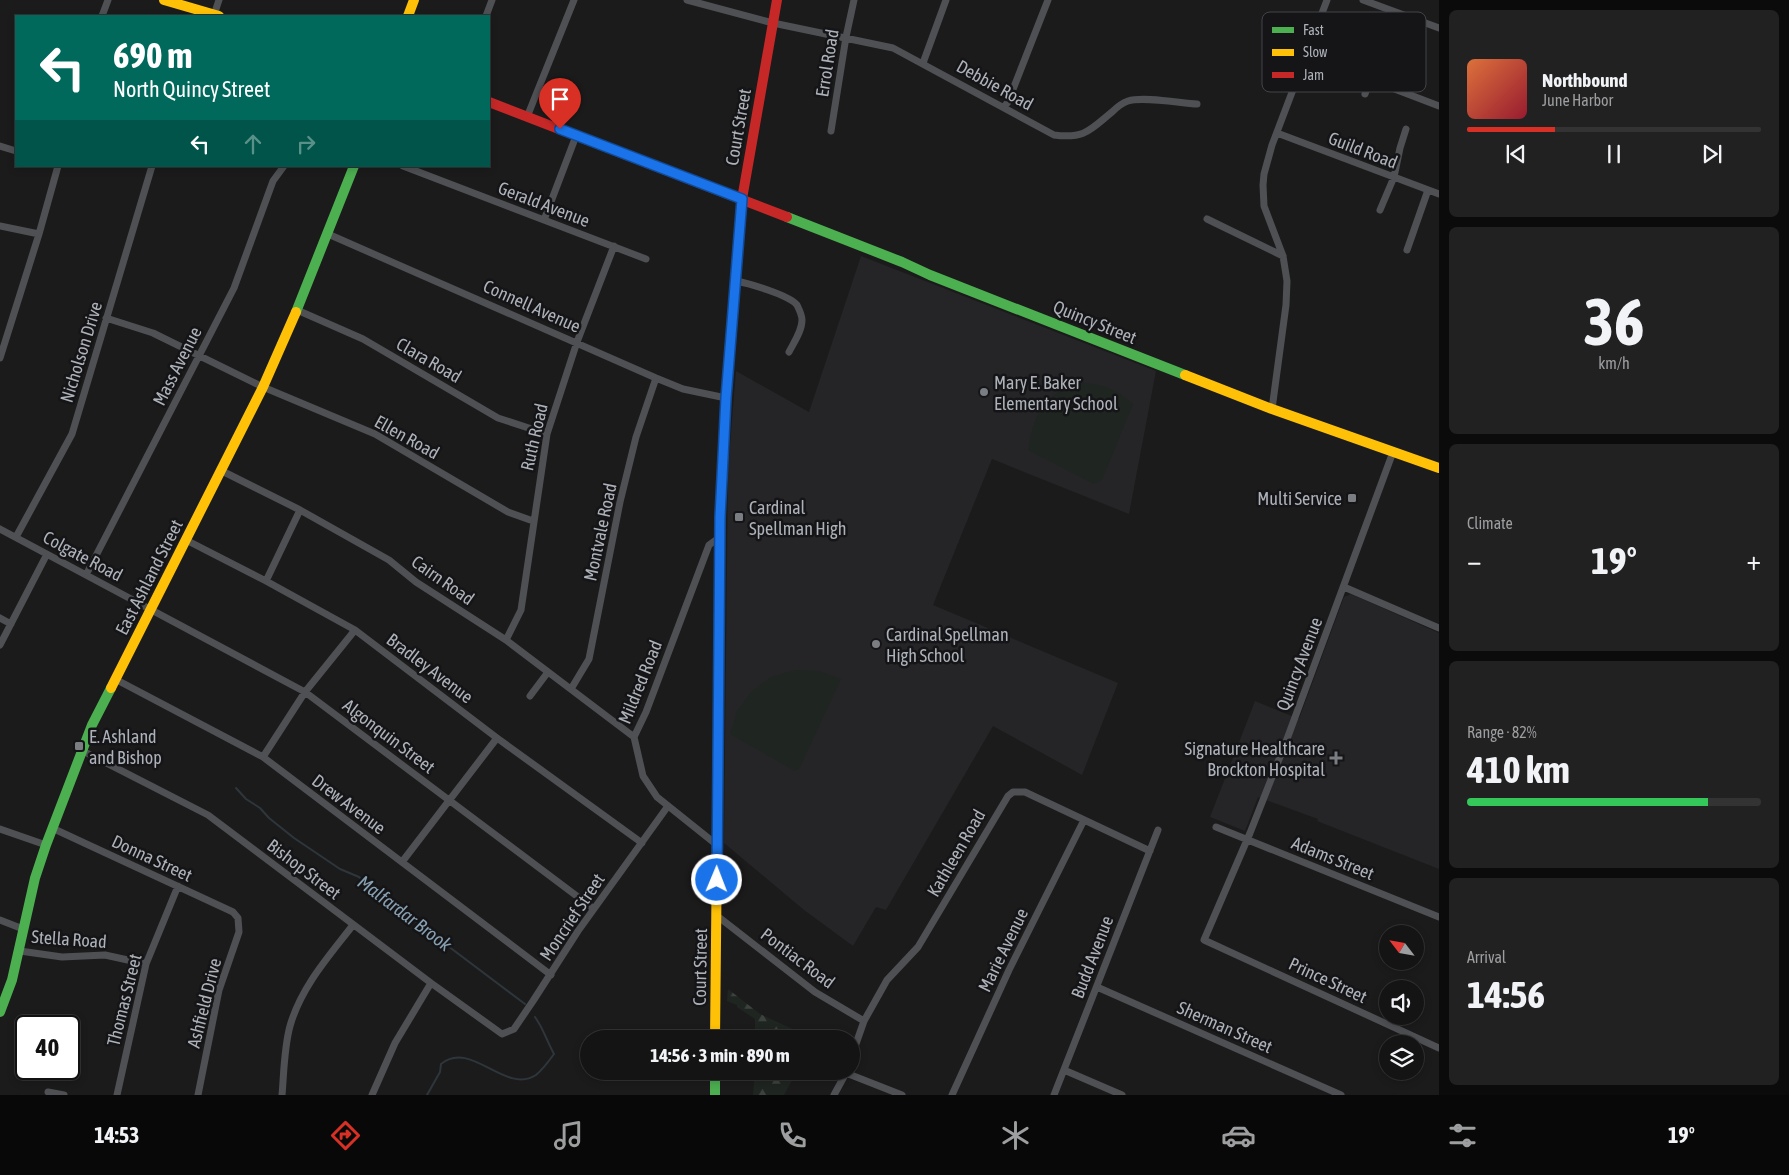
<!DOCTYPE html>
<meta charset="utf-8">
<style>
:root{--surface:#141414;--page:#212122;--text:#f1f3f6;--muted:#9d9ea0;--line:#333334;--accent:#d93025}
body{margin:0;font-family:"Asap Condensed",sans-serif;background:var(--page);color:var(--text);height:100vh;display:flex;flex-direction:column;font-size:19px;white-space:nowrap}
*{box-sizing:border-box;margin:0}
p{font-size:16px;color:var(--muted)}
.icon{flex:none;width:28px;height:28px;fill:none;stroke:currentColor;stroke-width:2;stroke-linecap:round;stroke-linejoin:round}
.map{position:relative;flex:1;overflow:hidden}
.panel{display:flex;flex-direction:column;gap:10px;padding:10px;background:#0b0b0b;width:350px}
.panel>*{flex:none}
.banner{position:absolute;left:15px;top:15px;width:475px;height:152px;border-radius:0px;box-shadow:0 2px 8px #0003,0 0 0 1px var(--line);background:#00695c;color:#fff;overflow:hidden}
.needle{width:32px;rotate:301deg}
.buttons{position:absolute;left:1379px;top:925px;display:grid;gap:10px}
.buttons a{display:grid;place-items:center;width:45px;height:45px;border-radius:50%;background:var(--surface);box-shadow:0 2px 8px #0003,0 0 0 1px var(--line);font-size:25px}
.speed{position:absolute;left:15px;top:1015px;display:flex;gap:10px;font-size:25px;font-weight:700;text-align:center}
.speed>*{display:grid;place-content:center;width:65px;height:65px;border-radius:50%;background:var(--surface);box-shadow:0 2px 8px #0003,0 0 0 1px var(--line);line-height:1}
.speed .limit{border:2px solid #111;border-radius:8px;background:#fff;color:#111}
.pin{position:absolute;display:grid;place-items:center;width:42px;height:42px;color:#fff;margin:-51px -21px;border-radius:50% 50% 50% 0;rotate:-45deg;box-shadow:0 0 5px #0007}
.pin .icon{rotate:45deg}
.me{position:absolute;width:55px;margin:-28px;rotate:1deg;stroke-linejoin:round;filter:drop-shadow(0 0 4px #0008)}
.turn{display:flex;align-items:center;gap:18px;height:105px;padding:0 15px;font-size:22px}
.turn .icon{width:65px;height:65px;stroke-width:2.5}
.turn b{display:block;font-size:35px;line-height:42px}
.lanes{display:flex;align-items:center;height:48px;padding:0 15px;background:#0003;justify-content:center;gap:25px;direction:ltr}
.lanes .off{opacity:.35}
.big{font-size:38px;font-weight:700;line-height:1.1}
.panel .card{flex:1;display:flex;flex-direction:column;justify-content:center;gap:8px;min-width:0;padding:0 18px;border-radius:8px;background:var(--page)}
.panel .dial{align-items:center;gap:0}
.dial b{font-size:65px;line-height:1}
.song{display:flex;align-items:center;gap:15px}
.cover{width:60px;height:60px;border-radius:8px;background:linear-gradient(135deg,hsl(20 70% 55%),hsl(350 70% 35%))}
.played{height:5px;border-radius:2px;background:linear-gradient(90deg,var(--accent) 30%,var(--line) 30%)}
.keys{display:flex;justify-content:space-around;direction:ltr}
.heat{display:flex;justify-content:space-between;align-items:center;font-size:28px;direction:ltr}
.charge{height:8px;border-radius:4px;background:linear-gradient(90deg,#34c759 82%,var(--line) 0)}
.trip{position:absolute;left:580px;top:1030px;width:280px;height:50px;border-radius:25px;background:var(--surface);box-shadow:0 2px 8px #0003,0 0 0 1px var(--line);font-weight:700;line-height:50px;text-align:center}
.dock{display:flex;height:80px;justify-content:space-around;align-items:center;background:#080808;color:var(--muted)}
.dock .icon{width:35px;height:35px}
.dock .on{color:var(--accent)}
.dock b{font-size:22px;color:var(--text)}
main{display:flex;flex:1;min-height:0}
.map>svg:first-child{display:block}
.built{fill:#252528}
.forest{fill:url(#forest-firs)}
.pitch{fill:#1f2520}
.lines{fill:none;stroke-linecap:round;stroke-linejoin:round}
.stream{stroke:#2e363c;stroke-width:2}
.street{stroke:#4f5054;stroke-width:7}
.fast{stroke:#4caf50;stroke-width:10}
.slow{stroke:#ffc107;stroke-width:10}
.jam{stroke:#c62828;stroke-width:10}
.route-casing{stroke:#114b97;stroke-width:12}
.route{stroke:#1a73e8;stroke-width:9}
.poi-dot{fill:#7a7d82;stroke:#151517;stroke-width:2}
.labels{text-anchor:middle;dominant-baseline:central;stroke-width:5;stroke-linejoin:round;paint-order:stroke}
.street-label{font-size:18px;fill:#adb2ba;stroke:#151517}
.poi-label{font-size:18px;fill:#adb2ba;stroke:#151517;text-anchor:start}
.water-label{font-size:19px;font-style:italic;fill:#87a0b2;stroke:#151517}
.key{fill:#151517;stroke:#434448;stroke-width:1}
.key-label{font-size:14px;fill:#adb2ba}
</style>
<main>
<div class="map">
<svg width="1439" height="1095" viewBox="0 0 1439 1095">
<defs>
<pattern id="forest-firs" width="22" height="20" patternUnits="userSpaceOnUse" patternTransform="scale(1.25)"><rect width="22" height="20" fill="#1f2520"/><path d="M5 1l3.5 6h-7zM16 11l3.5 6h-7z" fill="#3d423e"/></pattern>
</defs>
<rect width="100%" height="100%" fill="#1b1b1b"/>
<!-- built -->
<path class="built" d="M861 256 1156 371 1129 514 992 459 933 605 1118 683 1082 775 993 726 886 910 876 907 853 946 804 910 724 843 728 470 736 371 809 412Z
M1351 594 1439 633V869L1317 821 1318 819 1258 797 1245 831 1210 817 1255 701 1299 719 1344 597Z"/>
<!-- forest -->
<path class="forest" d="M728 989 760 1014 814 1039H759V1032H755V1019L737 1007V1005L727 1001Z
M755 1071H797L784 1095H753Z"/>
<!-- pitch -->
<path class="pitch" d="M1084 383C1106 385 1116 389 1133 404L1102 480 1094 484 1028 450C1035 411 1043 393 1084 383Z
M795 670 819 671 841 679 799 769 795 771 730 734 737 711 752 691 771 677Z"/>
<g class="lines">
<!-- stream -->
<path class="stream" d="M236 788 246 799 260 808 269 818 294 838 340 869 359 877 367 885 525 1004
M427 1095 440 1072 441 1064C471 1039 505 1095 536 1075 543 1069 549 1061 554 1054 547 1041 543 1028 535 1017"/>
<!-- street -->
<path class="street" d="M687 0 773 23 893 48 1054 135C1085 139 1090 130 1112 112 1116 108 1122 103 1128 101 1143 96 1180 103 1197 104
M1363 0 1439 28
M214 15 219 0
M102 16 108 0
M486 16 492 0
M923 63 946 0
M1371 80 1439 106
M1365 94 1395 12
M1004 107 1008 102 1048 0
M527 117 574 0
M831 131 846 37 854 0
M1277 133 1439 194
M0 146 16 151
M403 166 646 259
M1380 210 1394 177 1400 148 1406 129
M1207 219 1283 256
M544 220 576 136
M0 226 39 234
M328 234 656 378 683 389 726 398
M1407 250 1428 190
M735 281C748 283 789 295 797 305 799 309 802 315 802 320 802 331 794 342 789 352
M297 310 363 339 498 418 547 434
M106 318 153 333 263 387 375 434 508 512 533 521
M0 358 39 234 58 166
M1272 409 1286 305 1287 281 1283 256 1264 206 1263 185 1264 174 1272 145 1327 0
M1393 452 1287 739 1250 833 1204 940 1439 1048
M222 471 300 510 389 560 416 582 506 640 634 737
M0 529 305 692 594 909
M16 537 72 434 152 166
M186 540 266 581 355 630 497 738 642 843
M86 575 234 288 273 181 284 166
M266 581 300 510
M1344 587 1439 628
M0 618 11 624
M506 640 521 610 547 434 577 342 614 246
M0 645 47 554
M115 679 263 757 551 975
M571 689 589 659 620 502 636 437 656 378
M530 696 548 672
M81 750 208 815 431 983 502 1034 514 1029 533 1001 578 931 668 806
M263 757 305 692 355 630
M1216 827 1439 917
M52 828 233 912 238 918 239 932 219 990 198 1095
M0 829 46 845
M717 845 657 797 643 776 634 737 646 712 709 545 720 537
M402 862 497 738
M716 915 815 992 864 1021
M0 920 23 929
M20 951 62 957 105 955 146 964
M1097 987 1341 1095
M851 1058 864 1021 887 980 918 947 1008 796 1013 792H1025L1150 851
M1064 1070 1122 1095
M846 1073 902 1095
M48 1092 64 1095
M117 1095 146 964 178 886
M282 1095C284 1072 284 1048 290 1026 301 987 329 956 353 925
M372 1095 395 1043 431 983
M834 1095 847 1071
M952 1095 1009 970 1084 820
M1054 1095 1158 830"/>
<!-- fast -->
<path class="fast" d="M787 217 902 262 930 275 1185 375
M296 312 354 166
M718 746 720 517 726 398 734 301
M0 1012 12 980 35 878 46 845 92 725 111 688
M715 1071V1095"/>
<!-- slow -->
<path class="slow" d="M164 0 219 16
M408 16 414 0
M1185 375 1272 409 1439 468
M111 688 263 387 296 312
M715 1039 718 746"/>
<!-- jam -->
<path class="jam" d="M489 102 787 217
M734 301 742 199 777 0"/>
</g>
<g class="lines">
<!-- route casing -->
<g class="route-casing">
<path id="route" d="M560 129 742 199 726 398 720 517 717 880"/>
</g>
<!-- route -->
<use href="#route" class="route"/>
</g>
<!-- markers -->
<g class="poi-dot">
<circle cx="984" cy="392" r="5"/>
<rect x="1347" y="493" width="10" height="10" rx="2.5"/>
<rect x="734" y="512" width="10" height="10" rx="2.5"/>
<circle cx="876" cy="644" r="5"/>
<rect x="74" y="741" width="10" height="10" rx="2.5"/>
<path d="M1333.5 750.5h5v5h5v5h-5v5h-5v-5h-5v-5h5z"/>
</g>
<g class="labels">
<!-- street labels -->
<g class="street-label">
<text transform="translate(827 63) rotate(-81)">Errol Road</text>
<text transform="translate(995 85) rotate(29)">Debbie Road</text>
<text transform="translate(738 127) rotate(-80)">Court Street</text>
<text transform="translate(1363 150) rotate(21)">Guild Road</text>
<text transform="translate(544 204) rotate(21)">Gerald Avenue</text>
<text transform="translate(532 306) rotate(24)">Connell Avenue</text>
<text transform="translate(1095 322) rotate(22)">Quincy Street</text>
<text transform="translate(81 352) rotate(-73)">Nicholson Drive</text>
<text transform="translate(429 360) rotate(30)">Clara Road</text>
<text transform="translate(177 366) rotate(-63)">Mass Avenue</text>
<text transform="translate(407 437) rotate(29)">Ellen Road</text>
<text transform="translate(534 437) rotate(-77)">Ruth Road</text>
<text transform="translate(600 532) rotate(-78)">Montvale Road</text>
<text transform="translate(83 556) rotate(28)">Colgate Road</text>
<text transform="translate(149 577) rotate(-63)">East Ashland Street</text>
<text transform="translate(443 580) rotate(35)">Cairn Road</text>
<text transform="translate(1299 664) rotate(-69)">Quincy Avenue</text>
<text transform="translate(430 668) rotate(37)">Bradley Avenue</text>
<text transform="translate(640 682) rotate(-68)">Mildred Road</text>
<text transform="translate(389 736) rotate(37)">Algonquin Street</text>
<text transform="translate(349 804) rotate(37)">Drew Avenue</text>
<text transform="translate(956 853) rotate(-60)">Kathleen Road</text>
<text transform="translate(152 858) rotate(25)">Donna Street</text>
<text transform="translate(1333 858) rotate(22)">Adams Street</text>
<text transform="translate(304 869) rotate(37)">Bishop Street</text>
<text transform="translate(572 917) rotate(-56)">Moncrief Street</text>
<text transform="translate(69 939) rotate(4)">Stella Road</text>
<text transform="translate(1003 950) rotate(-64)">Marie Avenue</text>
<text transform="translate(1092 957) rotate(-69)">Budd Avenue</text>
<text transform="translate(798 958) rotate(37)">Pontiac Road</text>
<text transform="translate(700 967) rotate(-89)">Court Street</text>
<text transform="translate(1328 980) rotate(25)">Prince Street</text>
<text transform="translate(124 1000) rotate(-76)">Thomas Street</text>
<text transform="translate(204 1003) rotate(-76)">Ashfield Drive</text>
<text transform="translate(1225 1027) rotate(24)">Sherman Street</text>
</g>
<!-- poi labels -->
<g class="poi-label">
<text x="994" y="382">Mary E. Baker<tspan x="994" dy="21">Elementary School</tspan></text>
<text x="1342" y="498" text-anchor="end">Multi Service</text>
<text x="749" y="507">Cardinal<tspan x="749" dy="21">Spellman High</tspan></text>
<text x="886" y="634">Cardinal Spellman<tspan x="886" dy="21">High School</tspan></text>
<text x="89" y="736">E. Ashland<tspan x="89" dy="21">and Bishop</tspan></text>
<text x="1325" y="748" text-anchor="end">Signature Healthcare<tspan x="1325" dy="21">Brockton Hospital</tspan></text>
</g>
<!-- water labels -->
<g class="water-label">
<text transform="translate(405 913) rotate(37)">Malfardar Brook</text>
</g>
</g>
<!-- legend -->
<rect x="1262" y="12" width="164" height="80" rx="8" class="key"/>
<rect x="1272" y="27" width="22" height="6" fill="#4caf50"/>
<rect x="1272" y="49" width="22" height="7" fill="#ffc107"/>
<rect x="1272" y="72" width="22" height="6" fill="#c62828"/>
<g class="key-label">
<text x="1303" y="35">Fast</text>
<text x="1303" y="57">Slow</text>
<text x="1303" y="80">Jam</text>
</g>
</svg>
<div class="buttons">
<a><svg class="needle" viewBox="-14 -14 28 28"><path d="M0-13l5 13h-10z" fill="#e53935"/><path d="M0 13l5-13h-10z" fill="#9d9ea0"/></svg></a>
<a><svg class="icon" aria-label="sound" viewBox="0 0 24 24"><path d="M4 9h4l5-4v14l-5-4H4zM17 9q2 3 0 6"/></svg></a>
<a><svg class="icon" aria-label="layers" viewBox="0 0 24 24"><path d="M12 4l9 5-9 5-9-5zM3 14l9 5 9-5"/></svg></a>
</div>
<div class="speed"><div class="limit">40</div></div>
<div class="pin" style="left:560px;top:129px;background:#d93025"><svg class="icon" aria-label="arrive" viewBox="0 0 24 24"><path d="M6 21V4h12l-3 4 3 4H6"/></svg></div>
<svg class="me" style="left:717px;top:880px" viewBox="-20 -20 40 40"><circle r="17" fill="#1a73e8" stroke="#fff" stroke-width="3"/><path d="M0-11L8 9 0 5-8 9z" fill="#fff"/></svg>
<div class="trip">14:56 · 3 min · 890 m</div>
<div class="banner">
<div class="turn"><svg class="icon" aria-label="left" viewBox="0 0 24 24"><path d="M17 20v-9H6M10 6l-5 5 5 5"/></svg><div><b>690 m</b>North Quincy Street</div></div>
<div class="lanes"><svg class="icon" aria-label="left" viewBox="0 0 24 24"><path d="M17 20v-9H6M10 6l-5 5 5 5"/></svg><svg class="icon off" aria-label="ahead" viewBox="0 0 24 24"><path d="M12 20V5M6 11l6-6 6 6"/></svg><svg class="icon off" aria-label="right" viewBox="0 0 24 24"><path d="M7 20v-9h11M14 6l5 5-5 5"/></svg></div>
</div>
</div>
<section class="panel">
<div class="card">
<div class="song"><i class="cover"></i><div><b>Northbound</b><p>June Harbor</p></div></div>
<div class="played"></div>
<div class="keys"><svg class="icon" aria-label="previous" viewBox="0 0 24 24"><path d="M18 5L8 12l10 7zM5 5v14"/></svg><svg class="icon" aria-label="pause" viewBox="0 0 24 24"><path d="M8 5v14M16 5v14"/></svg><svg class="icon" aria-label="next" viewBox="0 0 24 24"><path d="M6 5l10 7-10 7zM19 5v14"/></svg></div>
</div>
<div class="card dial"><b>36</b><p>km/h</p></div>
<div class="card"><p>Climate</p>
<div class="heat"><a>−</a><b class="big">19°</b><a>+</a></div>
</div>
<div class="card"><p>Range · 82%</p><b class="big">410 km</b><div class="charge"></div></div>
<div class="card"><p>Arrival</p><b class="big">14:56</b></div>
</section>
</main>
<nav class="dock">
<b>14:53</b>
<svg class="icon on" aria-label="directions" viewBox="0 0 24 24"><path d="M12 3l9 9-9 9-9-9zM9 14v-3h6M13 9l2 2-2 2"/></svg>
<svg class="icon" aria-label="music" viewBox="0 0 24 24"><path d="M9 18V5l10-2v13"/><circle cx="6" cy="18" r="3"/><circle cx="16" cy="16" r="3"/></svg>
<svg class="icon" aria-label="phone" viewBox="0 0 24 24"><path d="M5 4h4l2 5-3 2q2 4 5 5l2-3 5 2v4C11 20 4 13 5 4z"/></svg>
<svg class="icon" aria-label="climate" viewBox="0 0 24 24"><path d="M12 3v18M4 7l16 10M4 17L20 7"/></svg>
<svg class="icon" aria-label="car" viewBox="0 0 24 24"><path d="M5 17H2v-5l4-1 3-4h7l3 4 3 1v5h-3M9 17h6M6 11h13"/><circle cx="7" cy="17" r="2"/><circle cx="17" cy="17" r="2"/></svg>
<svg class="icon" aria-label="filters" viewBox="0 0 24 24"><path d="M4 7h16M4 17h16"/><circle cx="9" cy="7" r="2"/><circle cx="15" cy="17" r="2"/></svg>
<b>19°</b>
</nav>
